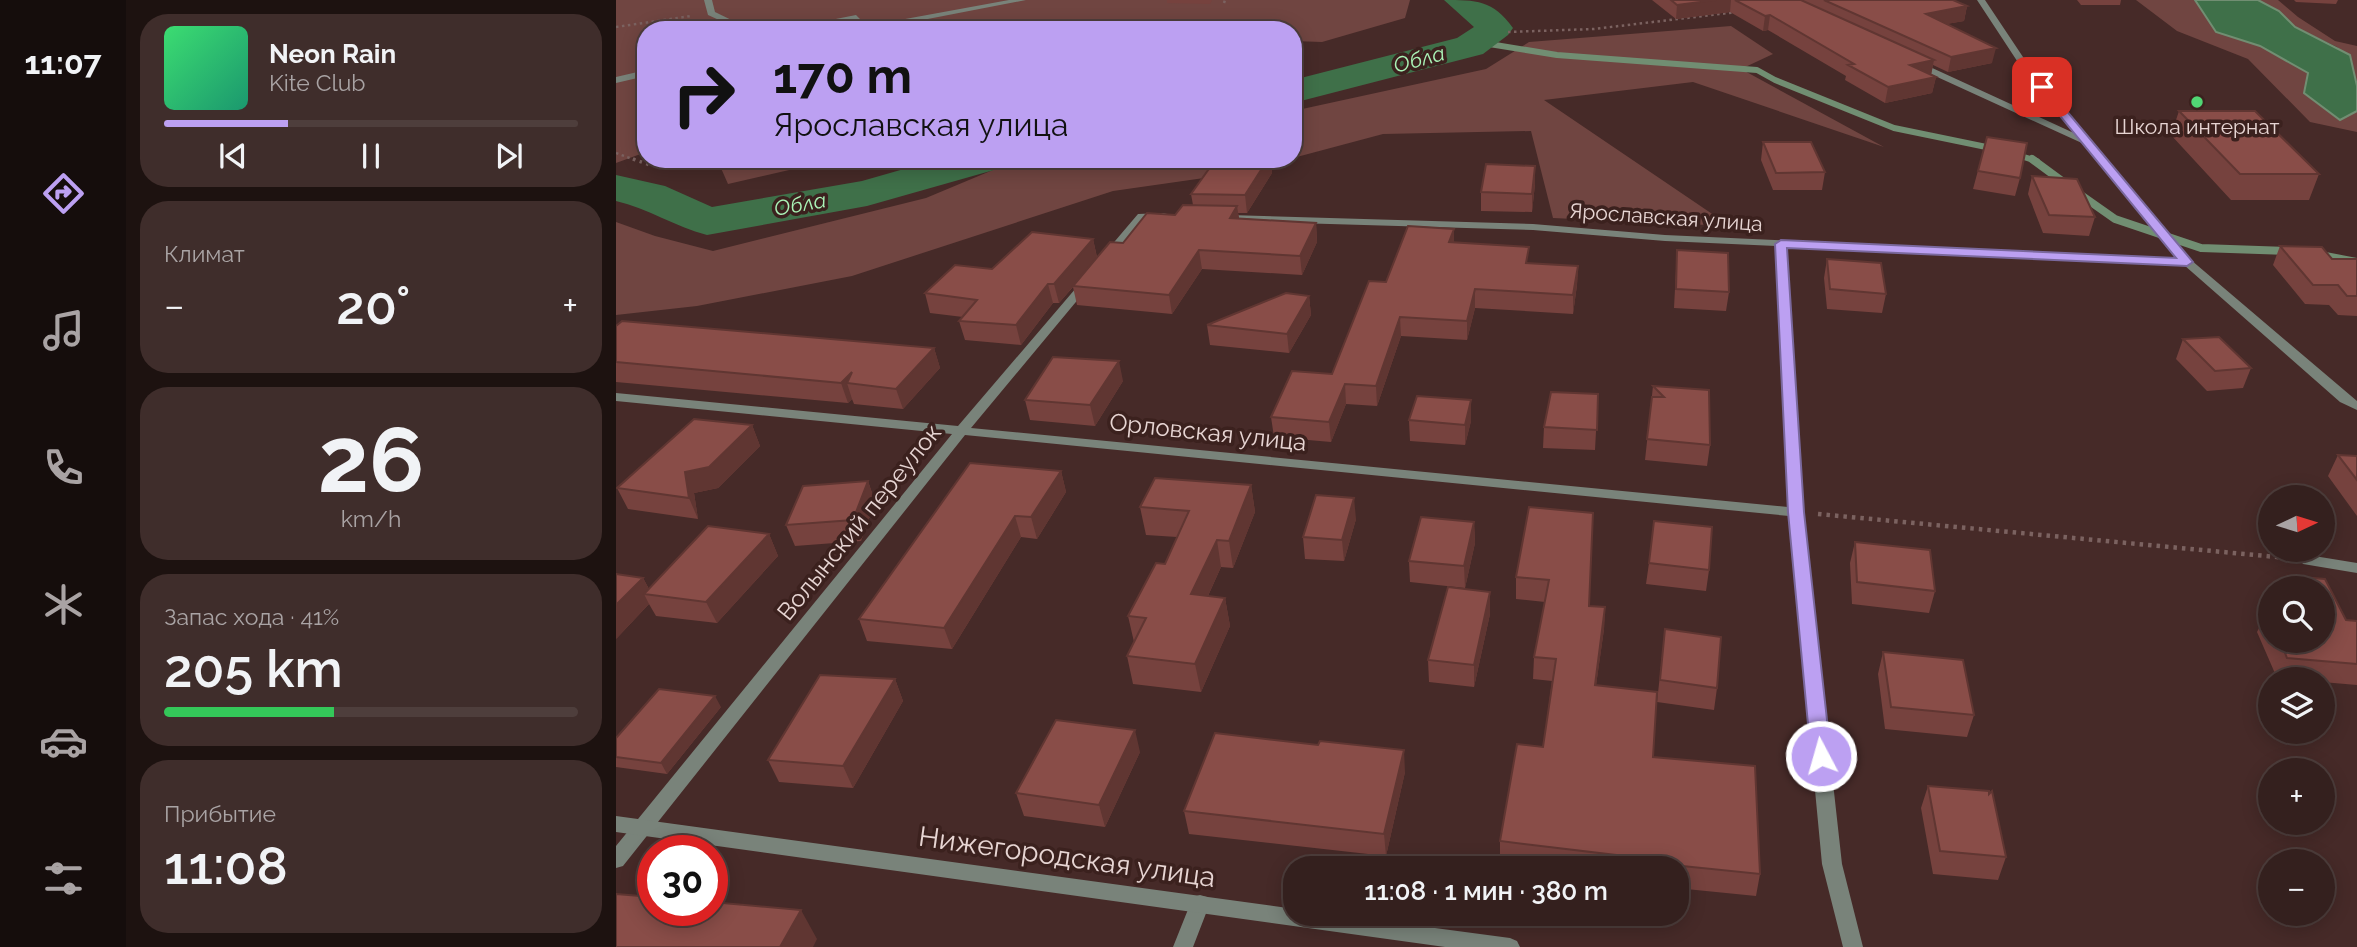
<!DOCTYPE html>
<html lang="ru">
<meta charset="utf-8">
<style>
:root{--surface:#34201e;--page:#3f2d2b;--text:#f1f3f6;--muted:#a9a3a4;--line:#4e3e3c;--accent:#bca0f2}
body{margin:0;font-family:Raleway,sans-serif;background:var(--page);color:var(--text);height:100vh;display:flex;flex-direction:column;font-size:26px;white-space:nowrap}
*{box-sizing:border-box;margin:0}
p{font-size:23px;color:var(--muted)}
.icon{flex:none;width:38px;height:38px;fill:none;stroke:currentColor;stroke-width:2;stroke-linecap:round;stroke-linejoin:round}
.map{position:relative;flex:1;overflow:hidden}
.sheet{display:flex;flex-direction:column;gap:14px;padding:14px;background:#1d1210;width:490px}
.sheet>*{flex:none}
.hud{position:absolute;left:21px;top:21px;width:665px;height:147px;border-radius:28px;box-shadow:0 4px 18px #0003,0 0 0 2px var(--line);background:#bca0f2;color:#111;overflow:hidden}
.needle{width:46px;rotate:86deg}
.tools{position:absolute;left:1642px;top:485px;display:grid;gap:14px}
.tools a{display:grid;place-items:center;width:77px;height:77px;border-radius:50%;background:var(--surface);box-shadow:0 4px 18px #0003,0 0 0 2px var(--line);font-size:35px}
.speed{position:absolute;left:21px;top:835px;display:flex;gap:14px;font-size:35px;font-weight:700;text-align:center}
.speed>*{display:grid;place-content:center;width:91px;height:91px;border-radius:50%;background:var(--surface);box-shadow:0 4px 18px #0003,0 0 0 2px var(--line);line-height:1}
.speed .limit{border:10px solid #d22;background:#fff;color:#111}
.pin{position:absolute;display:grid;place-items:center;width:60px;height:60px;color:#fff;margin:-30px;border-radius:14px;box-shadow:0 4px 10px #0006}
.me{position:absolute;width:77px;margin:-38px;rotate:354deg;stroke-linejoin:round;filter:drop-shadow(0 0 5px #0008)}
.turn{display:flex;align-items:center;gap:24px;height:147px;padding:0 21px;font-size:32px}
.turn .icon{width:91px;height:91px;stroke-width:2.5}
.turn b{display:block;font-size:49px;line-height:60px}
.big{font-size:52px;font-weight:600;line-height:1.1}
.sheet .card{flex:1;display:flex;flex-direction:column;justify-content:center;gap:10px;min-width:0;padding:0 24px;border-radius:28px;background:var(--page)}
.sheet .dial{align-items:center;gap:0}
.dial b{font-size:91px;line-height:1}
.song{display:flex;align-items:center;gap:21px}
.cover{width:84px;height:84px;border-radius:10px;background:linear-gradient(135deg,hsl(140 70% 55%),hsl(160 70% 35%))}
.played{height:7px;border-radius:4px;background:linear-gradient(90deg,var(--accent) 30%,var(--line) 30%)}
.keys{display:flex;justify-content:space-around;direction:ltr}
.heat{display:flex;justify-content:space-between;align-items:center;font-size:38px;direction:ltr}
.charge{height:10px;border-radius:5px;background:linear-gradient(90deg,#34c759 41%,var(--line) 0)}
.trip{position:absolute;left:667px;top:856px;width:406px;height:70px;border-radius:28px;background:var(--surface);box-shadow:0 4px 18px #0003,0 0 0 2px var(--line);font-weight:600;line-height:70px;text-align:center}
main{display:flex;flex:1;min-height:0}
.tabs{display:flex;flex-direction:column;width:126px;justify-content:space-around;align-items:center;background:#150d0c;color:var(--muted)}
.tabs .icon{width:49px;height:49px}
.tabs .on{color:var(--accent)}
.tabs b{font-size:32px;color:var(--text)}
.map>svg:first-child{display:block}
.green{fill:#704541}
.water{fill:#3f7049;stroke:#718e72;stroke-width:2}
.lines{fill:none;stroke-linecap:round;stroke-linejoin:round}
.stream-far1{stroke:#718e72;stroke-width:6}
.stream{stroke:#718e72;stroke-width:8}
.river{fill:#3f7049;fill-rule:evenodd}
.path-far2{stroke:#7b6260;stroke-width:2.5;stroke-dasharray:2.5 3.5;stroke-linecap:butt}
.path-far1{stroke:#7b6260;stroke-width:3.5;stroke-dasharray:2.5 4.5;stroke-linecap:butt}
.path{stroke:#7b6260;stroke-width:4.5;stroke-dasharray:3.5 5;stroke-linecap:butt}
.service{fill:#79837a;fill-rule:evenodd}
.minor{fill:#79837a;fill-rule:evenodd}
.tertiary{fill:#79837a;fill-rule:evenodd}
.wall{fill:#76423e}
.shaded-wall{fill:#603632}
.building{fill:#894d48;stroke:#603632;stroke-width:2}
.route{fill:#bca0f2;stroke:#7a689d;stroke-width:2}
.poi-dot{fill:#51d674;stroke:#3b211e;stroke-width:2.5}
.labels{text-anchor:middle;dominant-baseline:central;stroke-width:7;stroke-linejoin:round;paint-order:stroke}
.far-water-label{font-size:21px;font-style:italic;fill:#aaf4b7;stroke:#3b211e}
.far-poi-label{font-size:21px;fill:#e7d5d3;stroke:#3b211e}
.far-street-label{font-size:21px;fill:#e7d5d3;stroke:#3b211e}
.street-label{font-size:24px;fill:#e7d5d3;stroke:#3b211e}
.near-street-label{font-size:28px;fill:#e7d5d3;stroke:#3b211e}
</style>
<main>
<nav class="tabs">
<b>11:07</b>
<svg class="icon on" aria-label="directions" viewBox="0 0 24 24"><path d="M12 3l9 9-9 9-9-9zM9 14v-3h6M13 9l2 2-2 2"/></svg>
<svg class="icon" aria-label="music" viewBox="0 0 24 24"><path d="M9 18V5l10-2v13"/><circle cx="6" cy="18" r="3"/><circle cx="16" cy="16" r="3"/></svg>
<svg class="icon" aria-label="phone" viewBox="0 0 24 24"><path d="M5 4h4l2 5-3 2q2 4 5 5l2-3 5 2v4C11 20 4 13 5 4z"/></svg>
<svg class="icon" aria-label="climate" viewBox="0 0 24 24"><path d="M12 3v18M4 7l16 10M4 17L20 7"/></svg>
<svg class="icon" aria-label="car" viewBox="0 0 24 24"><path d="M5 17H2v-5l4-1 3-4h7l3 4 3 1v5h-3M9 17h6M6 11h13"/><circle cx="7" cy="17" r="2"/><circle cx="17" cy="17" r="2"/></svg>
<svg class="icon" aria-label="filters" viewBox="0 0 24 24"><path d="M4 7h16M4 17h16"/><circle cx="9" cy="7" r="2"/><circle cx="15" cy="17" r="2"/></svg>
</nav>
<section class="sheet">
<div class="card">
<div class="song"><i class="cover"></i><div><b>Neon Rain</b><p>Kite Club</p></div></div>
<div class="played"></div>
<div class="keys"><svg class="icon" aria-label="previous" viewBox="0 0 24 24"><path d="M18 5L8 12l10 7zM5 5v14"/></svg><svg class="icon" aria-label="pause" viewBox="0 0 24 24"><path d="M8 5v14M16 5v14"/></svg><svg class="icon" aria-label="next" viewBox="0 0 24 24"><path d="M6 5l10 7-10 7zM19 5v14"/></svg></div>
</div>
<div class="card"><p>Климат</p>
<div class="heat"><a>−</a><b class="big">20°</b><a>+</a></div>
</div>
<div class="card dial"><b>26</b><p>km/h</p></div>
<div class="card"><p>Запас хода · 41%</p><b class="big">205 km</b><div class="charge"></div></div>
<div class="card"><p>Прибытие</p><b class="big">11:08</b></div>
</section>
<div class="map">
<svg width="1741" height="947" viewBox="0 0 1741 947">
<rect width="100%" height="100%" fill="#462a28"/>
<!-- green -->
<path class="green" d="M0 0H794L789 18 706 42 677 41V30H30V152L0 163Z
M1520 0H1579L1600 32 1644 46 1693 73 1724 120 1741 111V132L1694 122 1632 59 1561 31Z
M1642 0H1662L1682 17 1719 41 1741 46V86L1736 62 1721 47 1679 27 1663 11Z
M1115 26 1157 54 1125 69 1268 147 1077 82 928 100 1114 226 937 218 915 131 767 134 677 158V111L870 69 913 42Z
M101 159H221L112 184Z
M403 159H674L623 173 497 191 236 276 81 306 0 315V222L39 236 97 251 310 198Z"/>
<!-- water -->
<path class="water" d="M1579 0H1642L1663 11 1679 27 1734 55 1741 86V111L1724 120 1688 93 1692 73 1644 46 1600 32Z"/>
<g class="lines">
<!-- stream-far1 -->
<path class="stream-far1" d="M861 42 941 55 1141 70 1159 80 1278 128 1380 149
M1398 154 1421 161"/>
<!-- stream -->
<path class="stream" d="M1416 159 1450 184
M1462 193 1499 219 1585 248 1675 251
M1704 255 1741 262"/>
<!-- river -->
<path class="river" d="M828 0C860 0 877 0 897 28L892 35 867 54 677 103V80L841 38 858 27Z
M323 159H391L385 168 251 206 91 235C59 227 32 208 0 201V175L49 186 96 207 246 181Z"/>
<!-- path-far2 -->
<path class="path-far2" d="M608 3 609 0
M0 27 75 16
M892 32 978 29 1121 12
M0 153 22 161
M68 161 81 159"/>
<!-- path-far1 -->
<path class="path-far1" d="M17 159 34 165 81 159"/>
<!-- path -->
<path class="path" d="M1202 514 1671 558"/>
<!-- service -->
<path class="service" d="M88 0H96L99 12 136 30H125L92 15Z
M393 0H410L255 30H236L244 27 238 20 183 30H164L240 15 251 26Z
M30 70V76L0 83V77Z"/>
<!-- minor -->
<path class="minor" d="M1361 0H1369L1413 66 1575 260 1741 401V410L1724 402 1568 265 1171 247 1187 512 1226 864 1247 947H1227L1206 864 1173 516 349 435 7 866 0 868V846L336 434 0 401V393L342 426 466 281H474V285L355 428 1172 507 1160 246 1049 241 917 230 613 221 608 218 613 215 917 224 1049 235 1562 258 1468 144 1295 65V61H1301L1460 134 1407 70Z
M547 213 551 214V218L529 219 496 258H488V254L522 214Z
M1692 555 1741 563V573L1687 564 1684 560 1687 556Z
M584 895 591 897 594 903 577 947H557L577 897Z"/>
<!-- tertiary -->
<path class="tertiary" d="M0 816 679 909V914H714L894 938 901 941 904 947H829L0 832Z"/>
</g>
<!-- wall -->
<path class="wall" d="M551 0H596L594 4 551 3Z
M1036 0H1337L1351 6 1348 21 1330 24 1376 63 1332 72 1317 65 1315 75 1320 77 1316 93 1269 103 1229 80 1230 76 1152 30 1147 31 1114 12 1060 19Z
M1461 0H1505L1504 5H1465Z
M1678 0H1722L1720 4 1680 2Z
M1563 111 1703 174 1693 200H1615L1555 135Z
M1371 137 1404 178 1399 196 1357 189Z
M1147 142 1209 172 1206 190H1157L1145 160Z
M600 159H655L656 173 631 213H622L623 218 700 223 701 242 686 275 586 269 556 314 461 305 457 287 443 303H437L405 345 349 340 343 321 347 317 314 313 309 293 376 269 477 239 481 257 577 205 575 194Z
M919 166V184L916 212 865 211V192Z
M1416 176 1479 217 1473 236 1427 233 1412 194Z
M838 229V242L913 263 962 266 961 285 957 314 859 308 851 340 785 336 761 406 730 404 715 442 658 437 655 417 716 374Z
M1664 246 1716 259H1741V316L1722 315 1713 305 1689 304 1657 265Z
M1061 250 1113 292 1110 311 1058 308Z
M1211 259 1270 294 1266 313 1211 309 1208 278Z
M693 296 695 315 673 353 594 345 591 325Z
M0 326 318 348 324 368 287 409 238 404 236 399 232 403 0 382Z
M1567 339 1635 368 1627 388 1591 391 1560 359Z
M507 381 479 426 414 420 409 400Z
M1037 386 1094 445 1091 466 1029 460Z
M982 394 979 450 927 448 928 427Z
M855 400V421L849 445 794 441 793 420Z
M136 425 144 446 102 488 78 493 82 519 12 509 1 488Z
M1722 455 1741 456V516L1712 476Z
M445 471 450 492 421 539 405 537 336 649 251 641 243 619Z
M252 481 259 502 245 541 179 546 170 525Z
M635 485 639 512 617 568 605 567 592 596 609 598 614 626 585 692 517 684 511 656 518 642 512 616 549 564 561 537 530 535 524 507Z
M913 507 973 606 989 607 988 629 980 685 1037 757 1144 874 1140 896 1060 888V868H925L884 863V841L927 747 936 681 917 679 918 657 929 602 900 599V577Z
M740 519 728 561 689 559 687 537Z
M858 522 859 543 849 588 794 582 793 561Z
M153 534 162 556 101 623 40 616 33 604 0 639 27 578 33 589Z
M1239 542 1319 591 1313 613 1236 604 1234 563Z
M1033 563 1093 570 1090 591 1030 584Z
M1672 576 1709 579 1730 620 1741 621V685L1706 682V679H1674L1661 678 1641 632 1651 612 1654 613V640H1706V588H1666Z
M874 592V614L858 687 813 682 812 660Z
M1049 629 1101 688 1098 710 1041 702Z
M1267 652 1358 715 1351 737 1269 729 1262 674Z
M279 679 287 701 237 788 163 782 152 760Z
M105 707 51 774 0 767V738Z
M524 752 489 827 408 816 400 793Z
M789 772 770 856 573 834 568 811Z
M1312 786 1390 857 1382 880 1317 874 1305 808Z"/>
<!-- shaded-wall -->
<path class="shaded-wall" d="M1100 0H1115L1114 12 1060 19 1061 5Z
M1351 6 1348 21 1307 28 1310 14Z
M1154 15 1152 30 1147 31 1149 16Z
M1380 48 1376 63 1332 72 1335 57Z
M1318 60 1315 75 1294 65Z
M1320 77 1316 93 1269 103 1272 87Z
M652 159H655L656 173 631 213 629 195Z
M919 166V184L916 212V194Z
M621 206 624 224 614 218Z
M700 223 701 242 686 275 684 256Z
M838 229V247L833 242Z
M477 239 481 258 443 303 438 284Z
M583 250 586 269 556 314 553 295Z
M962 266 961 285 957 314V295Z
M432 284 437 303 405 345 400 325Z
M859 289V308L851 340V321Z
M693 296 695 315 673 353 671 334Z
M784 317 785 336 761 406 760 386Z
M318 348 324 368 287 409 280 389Z
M503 361 507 381 479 426 474 405Z
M236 372 231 383 236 399 232 403 225 383Z
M729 384 730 404 715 442 713 422Z
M855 400V421L849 445V425Z
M136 425 144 446 102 488 78 493 82 519 73 498 69 472Z
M445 471 450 492 421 539 415 517Z
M252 481 259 502 245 541 237 520Z
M635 485 639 512 617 568 613 541Z
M738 498 740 519 728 561 726 540Z
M399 516 405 537 336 649 328 628Z
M858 522 859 543 849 588 848 566Z
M153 534 162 556 101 623 90 602Z
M601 540 605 567 580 622 575 594Z
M27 578 36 595 28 594 33 604 0 639V605Z
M874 592V614L858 687V665Z
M609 598 614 626 585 692 579 664Z
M989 607 988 629 977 707 979 685Z
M279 679 287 701 237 788 227 766Z
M99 696 105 707 51 774 45 763Z
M519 730 524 752 489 827 483 805Z
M788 750 789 772 770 856 768 834Z
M185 910 201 939 197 947H164Z"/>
<!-- building -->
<path class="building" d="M1055 0H1100L1061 5Z
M1119 0H1185L1318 60 1294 65 1320 77 1272 87 1232 65 1238 64 1154 15 1149 16Z
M1208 0H1337L1351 6 1310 14 1380 48 1335 57Z
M209 25 212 30H182Z
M1563 111H1639L1703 174H1624Z
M1371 137 1411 143 1404 178 1362 171Z
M1147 142H1195L1209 172 1160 173Z
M600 159H652L629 195 575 194Z
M870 164 919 166 916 194 865 192Z
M1416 176 1461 179 1479 217 1433 215Z
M567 205 621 206 614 218 700 223 684 256 583 250 553 295 457 286 494 242 507 243 531 213 559 215Z
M792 226 838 229 833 242 913 247 910 263 962 266 957 295 859 289 851 321 784 317 760 386 729 384 713 422 655 417 676 371 716 374 753 281 770 282Z
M416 232 477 239 438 284H432L400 325 343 321 361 300 309 293 339 265 376 269Z
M1664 246 1706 247 1716 259H1741V296H1731L1722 285H1697Z
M1061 250 1112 253 1113 292 1060 289Z
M1211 259 1265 263 1270 294 1214 289Z
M670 293 693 296 671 334 591 325Z
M6 321 318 348 280 389 231 383 236 372 225 383 0 362V326Z
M1603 337 1635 368 1599 371 1567 339Z
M437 357 503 361 474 405 409 400Z
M1037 386 1093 390 1094 445 1031 439 1036 397H1048Z
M935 392 982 394 981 430 928 427Z
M801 396 855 400 849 425 793 420Z
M78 419 136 425 93 467 69 472 73 498 1 488Z
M1722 455 1741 456V480Z
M354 463 445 471 415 517 399 516 328 628 243 619Z
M539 478 635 485 613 541 601 540 575 594 609 598 579 664 511 656 530 618 512 616 540 563 549 564 573 511 524 507Z
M252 481 237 520 170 525 187 486Z
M700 495 738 498 726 540 687 537Z
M913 507 977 513 973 606 989 607 979 685 1041 692 1037 757 1139 766 1144 874 1008 860V856L884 841 901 744 927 747 940 659 918 657 933 580 900 577Z
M805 517 858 522 848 566 793 561Z
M1038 521 1096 527 1093 570 1033 563Z
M92 526 153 534 90 602 28 594Z
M1239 542 1314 550 1319 591 1241 582Z
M0 574 27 578 0 605Z
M1672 576 1709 579 1730 620 1741 621V664L1671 658 1664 640H1706V588H1678Z
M832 587 874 592 858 665 812 660Z
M1049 629 1105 637 1101 688 1044 680Z
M1267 652 1347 660 1358 715 1275 707Z
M204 675 279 679 227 766 152 760Z
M43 689 99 696 45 763 0 757V738Z
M440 720 519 730 483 805 400 793Z
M599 733 702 745 704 741 788 750 768 834 568 811Z
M1312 786 1373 791V794L1376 791 1390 857 1324 851Z
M0 894 37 897V910H96V902L185 910 164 947H0Z"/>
<!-- route -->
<path class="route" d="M1422 85H1429L1577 262 1571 266 1171 248 1188 512 1215 756 1212 761 1205 764 1198 761 1195 756 1172 512 1159 244 1165 240 1560 258 1422 89Z"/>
<!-- markers -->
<circle class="poi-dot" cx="1581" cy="102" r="7"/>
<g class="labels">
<!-- far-water labels -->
<g class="far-water-label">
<text transform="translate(803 59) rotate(-15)">Обла</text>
<text transform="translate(184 204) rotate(-10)">Обла</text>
</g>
<!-- far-poi labels -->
<g class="far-poi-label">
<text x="1581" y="126">Школа интернат</text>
</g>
<!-- far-street labels -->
<g class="far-street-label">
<text transform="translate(1050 217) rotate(4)">Ярославская улица</text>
</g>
<!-- street labels -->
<g class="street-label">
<text transform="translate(592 432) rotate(6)">Орловская улица</text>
<text transform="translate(243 522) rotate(-51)">Волынский переулок</text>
</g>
<!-- near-street labels -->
<g class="near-street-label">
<text transform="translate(451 857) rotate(8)">Нижегородская улица</text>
</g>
</g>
</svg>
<div class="tools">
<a><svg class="needle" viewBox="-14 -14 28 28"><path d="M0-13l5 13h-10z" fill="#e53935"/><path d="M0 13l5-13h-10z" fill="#a9a3a4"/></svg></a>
<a><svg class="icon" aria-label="search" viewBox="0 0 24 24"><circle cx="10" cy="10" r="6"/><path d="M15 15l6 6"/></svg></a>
<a><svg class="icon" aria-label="layers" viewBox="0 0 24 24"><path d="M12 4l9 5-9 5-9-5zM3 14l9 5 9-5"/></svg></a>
<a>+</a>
<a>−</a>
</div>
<div class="speed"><div class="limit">30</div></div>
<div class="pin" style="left:1426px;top:87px;background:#d93025"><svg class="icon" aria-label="arrive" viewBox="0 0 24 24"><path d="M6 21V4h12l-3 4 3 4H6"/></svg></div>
<svg class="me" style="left:1205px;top:756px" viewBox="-20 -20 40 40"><circle r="17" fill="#bca0f2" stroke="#fff" stroke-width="3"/><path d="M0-11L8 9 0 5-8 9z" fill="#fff"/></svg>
<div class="trip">11:08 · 1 мин · 380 m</div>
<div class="hud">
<div class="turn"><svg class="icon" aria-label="right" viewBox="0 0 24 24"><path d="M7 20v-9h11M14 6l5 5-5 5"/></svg><div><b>170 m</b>Ярославская улица</div></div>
</div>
</div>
</main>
